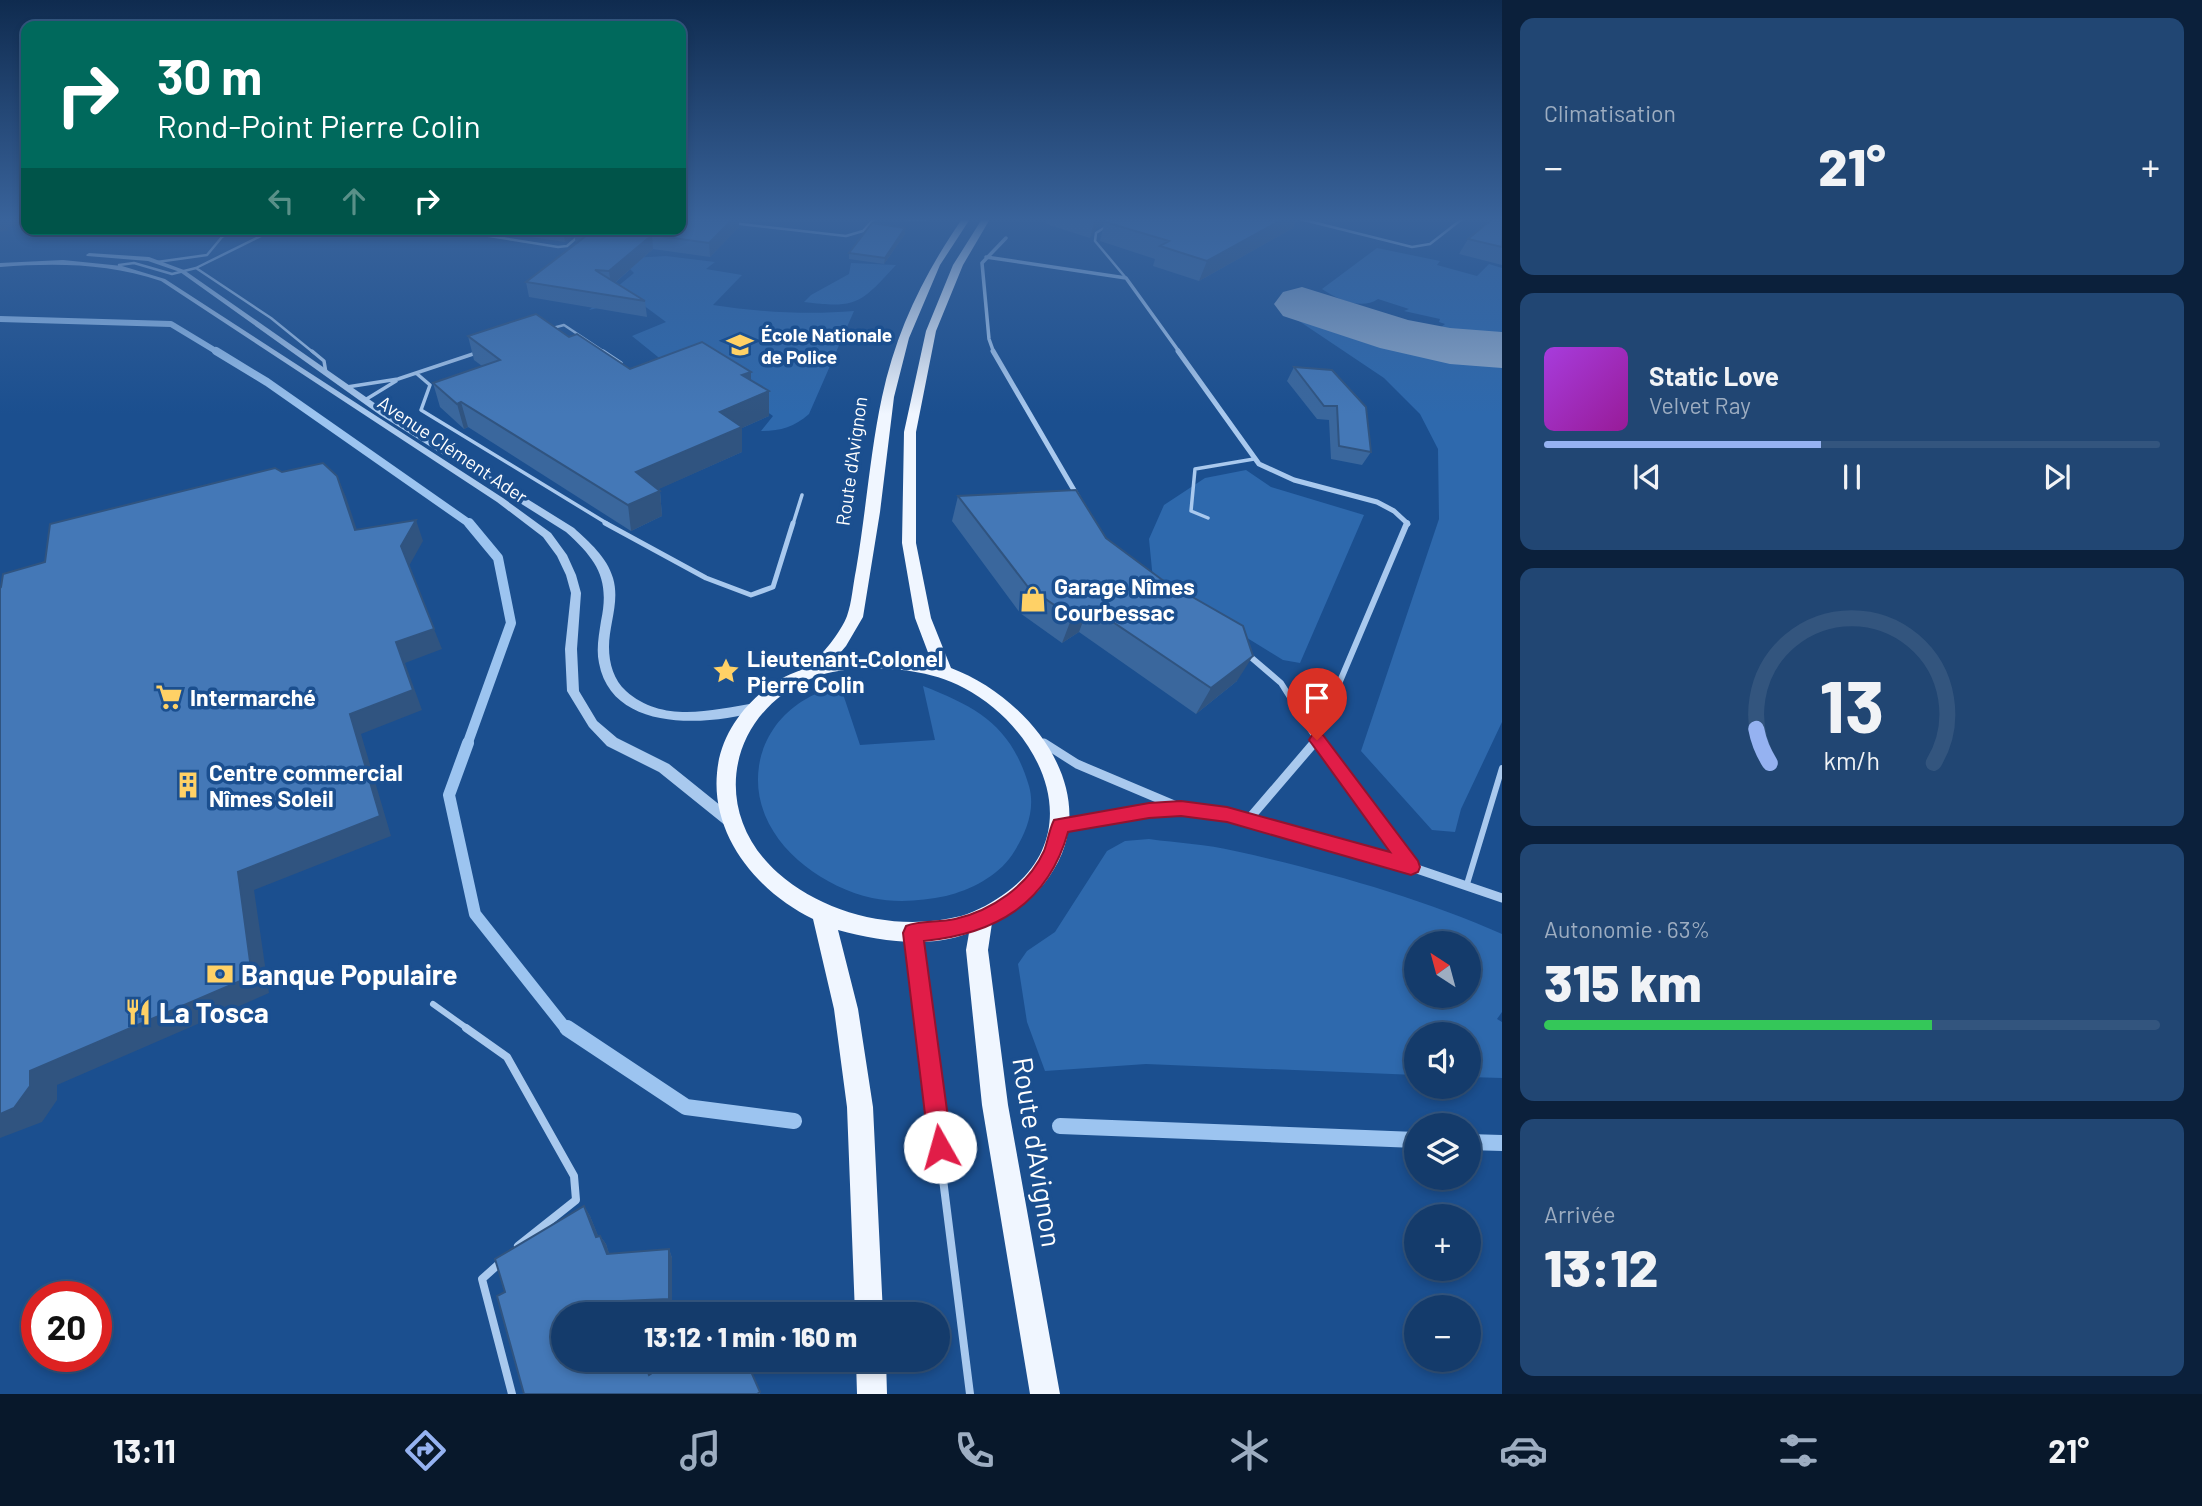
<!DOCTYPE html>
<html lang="fr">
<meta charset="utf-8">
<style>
:root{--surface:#143b6b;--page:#214673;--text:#f1f3f6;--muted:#9dadc1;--line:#33557e;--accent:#95b2f1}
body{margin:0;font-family:Barlow,sans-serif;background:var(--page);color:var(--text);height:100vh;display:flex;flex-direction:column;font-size:26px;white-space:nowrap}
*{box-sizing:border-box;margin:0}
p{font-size:23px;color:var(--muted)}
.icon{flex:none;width:38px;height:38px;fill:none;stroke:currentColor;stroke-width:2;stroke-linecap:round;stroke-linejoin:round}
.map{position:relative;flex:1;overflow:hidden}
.side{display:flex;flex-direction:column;gap:18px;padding:18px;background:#0b203b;width:700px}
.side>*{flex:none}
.hud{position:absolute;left:21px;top:21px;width:665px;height:214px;border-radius:14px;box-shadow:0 4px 10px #0003,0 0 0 2px var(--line);background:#00695c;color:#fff;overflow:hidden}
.needle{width:46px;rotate:324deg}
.tools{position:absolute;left:1404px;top:931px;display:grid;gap:14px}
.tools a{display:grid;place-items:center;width:77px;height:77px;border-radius:50%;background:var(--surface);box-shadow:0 4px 10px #0003,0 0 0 2px var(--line);font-size:35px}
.speed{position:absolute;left:21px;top:1281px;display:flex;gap:14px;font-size:35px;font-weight:700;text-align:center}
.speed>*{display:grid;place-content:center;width:91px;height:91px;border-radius:50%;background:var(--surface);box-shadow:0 4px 10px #0003,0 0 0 2px var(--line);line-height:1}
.speed .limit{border:10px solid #d22;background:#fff;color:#111}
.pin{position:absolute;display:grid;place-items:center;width:60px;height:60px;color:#fff;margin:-72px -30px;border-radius:50% 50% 50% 0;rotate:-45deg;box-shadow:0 0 7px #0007}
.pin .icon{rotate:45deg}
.me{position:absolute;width:77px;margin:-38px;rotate:353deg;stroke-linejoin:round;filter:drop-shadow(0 0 5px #0008)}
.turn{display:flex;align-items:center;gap:24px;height:147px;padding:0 21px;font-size:32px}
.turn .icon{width:91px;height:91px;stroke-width:2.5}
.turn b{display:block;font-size:49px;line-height:60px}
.lanes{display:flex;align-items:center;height:66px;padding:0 21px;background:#0003;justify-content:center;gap:35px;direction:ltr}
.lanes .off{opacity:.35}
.big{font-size:52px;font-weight:800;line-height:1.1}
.side .tile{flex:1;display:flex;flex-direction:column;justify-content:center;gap:10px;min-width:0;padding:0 24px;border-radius:14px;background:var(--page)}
.side .dial{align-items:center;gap:0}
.dial svg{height:182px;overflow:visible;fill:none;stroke:var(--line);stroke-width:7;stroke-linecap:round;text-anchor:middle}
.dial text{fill:var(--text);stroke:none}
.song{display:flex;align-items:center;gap:21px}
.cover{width:84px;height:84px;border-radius:10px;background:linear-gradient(135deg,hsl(280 70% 55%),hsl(300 70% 35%))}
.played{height:7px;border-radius:4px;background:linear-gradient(90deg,var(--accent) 45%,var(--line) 45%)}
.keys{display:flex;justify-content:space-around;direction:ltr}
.heat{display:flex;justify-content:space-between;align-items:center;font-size:38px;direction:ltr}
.charge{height:10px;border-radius:5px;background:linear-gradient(90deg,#34c759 63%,var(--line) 0)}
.trip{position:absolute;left:551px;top:1302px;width:399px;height:70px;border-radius:35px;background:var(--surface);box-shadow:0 4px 10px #0003,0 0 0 2px var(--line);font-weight:800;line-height:70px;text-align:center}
.menu{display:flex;height:112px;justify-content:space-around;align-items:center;background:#08182b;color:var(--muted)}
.menu .icon{width:49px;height:49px}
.menu .current{color:var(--accent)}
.menu b{font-size:32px;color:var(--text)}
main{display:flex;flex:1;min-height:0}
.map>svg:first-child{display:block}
.green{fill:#2e69ad;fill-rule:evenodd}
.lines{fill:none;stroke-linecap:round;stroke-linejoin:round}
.stream-far4{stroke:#9cc4f0;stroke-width:6}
.stream-far3{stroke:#9cc4f0;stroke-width:8}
.stream-far2{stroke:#9cc4f0;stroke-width:10}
.stream-far1{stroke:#9cc4f0;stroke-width:12}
.stream{stroke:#9cc4f0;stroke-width:16}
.taxiway{fill:#8da7c7;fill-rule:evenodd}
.service-far4{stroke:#a9c9ee;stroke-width:2.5}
.service-far3{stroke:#a9c9ee;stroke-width:3.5}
.service-far2{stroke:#a9c9ee;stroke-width:5}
.service-far1{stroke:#a9c9ee;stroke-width:6}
.service{stroke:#a9c9ee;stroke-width:8}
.minor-far3{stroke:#a9c9ee;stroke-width:3.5}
.minor-far2{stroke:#a9c9ee;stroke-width:5}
.minor-far1{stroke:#a9c9ee;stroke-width:6}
.minor{stroke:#a9c9ee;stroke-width:9}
.tertiary{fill:#a9c9ee;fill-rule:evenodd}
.primary{fill:#f0f6ff;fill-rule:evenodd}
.wall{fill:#3a679d}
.shaded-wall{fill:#305480}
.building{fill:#4478b7;stroke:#305480;stroke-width:2}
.route{fill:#e11d48;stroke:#92132f;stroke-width:2}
.labels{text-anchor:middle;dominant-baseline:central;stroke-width:7;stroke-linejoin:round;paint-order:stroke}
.far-poi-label{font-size:19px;font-weight:bold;fill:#fff;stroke:#1b4f8f;text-anchor:start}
.far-street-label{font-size:19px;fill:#fff;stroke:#1b4f8f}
.poi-label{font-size:23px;font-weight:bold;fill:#fff;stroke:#1b4f8f;text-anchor:start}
.near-poi-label{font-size:28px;font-weight:bold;fill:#fff;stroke:#1b4f8f;text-anchor:start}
.near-street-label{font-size:28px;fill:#fff;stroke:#1b4f8f}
</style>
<main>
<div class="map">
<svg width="1502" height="1394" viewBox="0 0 1502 1394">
<rect width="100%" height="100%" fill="#1b4f8f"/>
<!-- green -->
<path class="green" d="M1377 248 1440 261 1437 265 1477 276 1489 264 1502 268V722L1461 809 1455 832 1432 830 1361 751 1439 519 1438 449 1420 414 1384 378 1293 317 1314 300 1329 301 1383 318 1387 315 1437 330 1445 324 1439 322 1440 319 1404 311 1409 309 1378 299C1362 310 1338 300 1322 289Z
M666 256 715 262 706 269 742 275 713 305C759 312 808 315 854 311L809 414C794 427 781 431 761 431L773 416 750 400 663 361 632 336 666 322 635 299 589 310 634 273 630 269 631 258Z
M851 263 896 265C861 303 857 309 804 302L811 295 849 274Z
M1246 470 1271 487 1364 515 1300 663 1283 660 1153 580 1149 539 1164 505 1205 478Z
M840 685 860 745 935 740 923 686C979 708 1011 726 1029 786 1036 811 1025 835 1012 855 997 877 970 890 946 896 922 901 896 903 872 898 812 884 749 832 759 766 763 738 781 713 806 699 816 693 829 689 840 685Z
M1149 839C1177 843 1207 844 1235 851 1322 870 1421 898 1502 934V1012L1497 1019 1502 1022V1078L1468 1077V1034H1416V1075L1146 1064 1045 1071 1027 1022 1018 964 1027 951 1055 932 1107 851 1125 841ZM1468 943V996H1416V943Z"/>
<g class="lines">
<!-- stream-far4 -->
<path class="stream-far4" d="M0 319 171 324 219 353"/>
<!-- stream-far3 -->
<path class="stream-far3" d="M216 351 267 382 470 524"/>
<!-- stream-far2 -->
<path class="stream-far2" d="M467 745 511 623 498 558 469 523"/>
<!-- stream-far1 -->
<path class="stream-far1" d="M468 743 449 795 475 914 563 1025 569 1029"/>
<!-- stream -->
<path class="stream" d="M567 1028 686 1107 794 1121
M1060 1126 1416 1140
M1468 1142 1502 1143"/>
<!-- taxiway -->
<path class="taxiway" d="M1302 287 1408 320 1450 328 1502 332V368L1450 364 1380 348 1283 316 1274 304 1283 292Z"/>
<!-- service-far4 -->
<path class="service-far4" d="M906 219H926
M1300 219 1412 247 1430 244 1462 219
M732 223 846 236 863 231 874 219
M1107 226 1096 233 1095 241 1126 278
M275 229 196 268 271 318 314 353
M445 229 558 247 567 246 587 229
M157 262 207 255 222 237 237 229
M119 265 134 263 172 274 196 268
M549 329 564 325 606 353"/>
<!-- service-far3 -->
<path class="service-far3" d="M312 351 324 361 326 373
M603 351 621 363
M416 373 430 385 421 410 608 524
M347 387 398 379 476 353
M365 400 396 381
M1208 518 1191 511 1195 469 1254 459
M793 524 802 495"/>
<!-- service-far2 -->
<path class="service-far2" d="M605 523 706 578 751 595 773 587 793 523"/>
<!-- service-far1 -->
<path class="service-far1" d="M1467 884 1502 768
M913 936 925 1029
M433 1004 468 1029"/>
<!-- service -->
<path class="service" d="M466 1028 507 1057 574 1176 576 1200 518 1246
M924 1028 970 1394
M501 1262 482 1279 512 1394"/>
<!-- minor-far3 -->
<path class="minor-far3" d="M986 257 1126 278 1180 353
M994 353 989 339 982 263 1006 238"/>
<!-- minor-far2 -->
<path class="minor-far2" d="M993 351 1078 497
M1178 351 1259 464 1294 480 1377 502 1394 511 1408 524"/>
<!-- minor-far1 -->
<path class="minor-far1" d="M1246 653 1281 683 1320 745
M1040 741 1047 745
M1313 745 1407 523"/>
<!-- minor -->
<path class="minor" d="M1044 743 1077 764 1181 808
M1319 743 1411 867
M1248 820 1314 743
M1060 825 1181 808 1227 814 1411 867 1502 898"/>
<!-- tertiary -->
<path class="tertiary" d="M89 253 149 257 184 270 386 411 574 528C589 542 607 557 613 578 620 602 609 624 609 647 609 664 614 680 626 691 663 724 712 710 755 703L759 705 761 708 759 711C708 726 612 733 599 663 596 649 599 635 601 621 610 579 597 560 566 532L380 415 180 272 148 261 87 256 86 255Z
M63 260 122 266 165 279 503 498 551 533 567 555 576 575 581 593 577 649 579 691 597 721 617 738 669 764 736 818 738 822 736 826 731 828 726 826 659 772 607 746 589 727 567 691 565 649 571 593 566 575 557 556 543 537 497 502 161 281C107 263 56 263 0 267V263Z"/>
<!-- primary -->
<path class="primary" d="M962 219H970L940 265 909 338 894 397 880 512 863 617 846 646 834 660 871 656 932 663 915 618 902 543 904 432 926 331 953 265 982 219H990L963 265 936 331 916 432V543L931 618 951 668C1031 698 1107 795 1049 877 1035 897 1015 914 992 923L988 950 1008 1105 1060 1394H1030L982 1105 966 950 969 933C927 949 880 941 838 930L858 1009 873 1107 883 1314H855L847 1107 834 1009 813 919C759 893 711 837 717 773 720 734 746 700 779 680 788 674 799 672 808 666 820 659 842 630 847 616 852 602 853 584 856 570 866 512 870 453 882 397 896 331 924 274 962 219ZM856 668C893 668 931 670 964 688 1040 728 1090 831 1007 892 993 902 978 911 961 916 898 932 826 915 778 873 709 812 728 714 810 679 825 672 840 671 856 668Z
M856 1360H886L887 1394H857Z"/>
</g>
<!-- wall -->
<path class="wall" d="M681 219H747L746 220H739V227L710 257 653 249 615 283 645 301 647 317 529 297 526 282 576 244 574 234 565 242 478 229H681Z
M1047 219H1297L1293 228 1199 281 1153 266 1155 259 1100 241 1104 224 1097 227 1090 238 1046 224Z
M1502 219V265L1459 254 1468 239Z
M905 234 884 264 849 259V253Z
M468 336 569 337 630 369 751 372V381L769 391V416L742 428V452L658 489 660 491 662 516 631 531 468 427 464 429 440 407 433 383 482 366 474 360Z
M1294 367 1332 370 1371 452 1362 465 1331 459 1329 420 1317 419 1287 381Z
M958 496 1106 538 1237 681 1196 714 1079 632 1062 643 1020 613 952 521Z
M584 1206 590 1216 598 1236H600L606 1244 609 1254 669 1249 672 1258V1306L628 1307 630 1314H564V1360H646L651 1373 760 1392V1394H524Z"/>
<!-- shaded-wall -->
<path class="shaded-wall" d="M0 219H3L9 230 0 232Z
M3 219H26V223L8 227Z
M733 219H739V227L710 257 709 243Z
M1095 219H1106L1104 224 1097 227 1090 238Z
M1283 219H1297L1293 228 1199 281 1207 261Z
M905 228V234L884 264 885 258Z
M563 229H581L574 230V234L565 242Z
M652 235 653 249 611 286 609 271Z
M751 372V396L742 375Z
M769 391V416L742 428V452L639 498 636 472 720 412Z
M461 402 468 427 464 429 457 404Z
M337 476 346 497 364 551 355 530Z
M660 491 662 516 631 531 628 505Z
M416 520 423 541 409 566 401 546Z
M1089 606 1079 632 1062 643 1072 617Z
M434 629 442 649 405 663 422 710 361 734 391 836 254 890 269 993 57 1085V1100L42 1122 0 1138V1114L30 1071 238 872 350 714 396 642Z
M1253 656 1237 681 1196 714 1211 688Z
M584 1206 590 1216 602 1245 596 1237Z
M600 1236 606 1244 612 1262 607 1254Z
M669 1249 672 1258V1306L669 1299Z
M623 1301 628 1307 630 1314H628Z
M643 1360H646L653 1378 649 1375Z"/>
<!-- building -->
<path class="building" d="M681 219H733L709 243 652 235 609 271 595 270 645 301 526 282 591 232 574 229H681Z
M1106 219H1283L1207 261 1160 246 1169 241 1105 222Z
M1492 219H1502V247L1468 239Z
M872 223 905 228 885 258 849 253Z
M536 314 569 337 577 334 630 369 702 342 751 372 742 375 769 391 720 412 742 427 636 472 660 491 628 505 461 402 457 404 433 383 500 360 468 336Z
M1294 367 1332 370 1366 407 1371 452 1339 446 1337 406H1324Z
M323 463 337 476 355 530 416 520 401 546 434 629 396 642 413 690 350 714 380 816 238 872 252 976 30 1071V1086L14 1108 0 1114V588L1 587 3 574 45 562 50 524 275 468 282 472Z
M1076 490 1106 538 1161 579 1243 626 1253 656 1211 688 1089 606 1072 617 1028 587 958 496Z
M584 1206 596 1237 600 1236 607 1254 669 1249V1299L623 1301 628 1314H564V1360H643L649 1375 672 1360H746L760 1392 757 1394H524L497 1296 505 1292 495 1259Z"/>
<!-- sky -->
<linearGradient id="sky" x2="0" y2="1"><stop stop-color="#0f2b4f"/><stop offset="0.53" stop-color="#39639b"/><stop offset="1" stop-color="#39639b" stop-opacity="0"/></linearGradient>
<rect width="1502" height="414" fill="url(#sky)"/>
<!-- route -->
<path class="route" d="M1317 733 1323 735 1418 861 1420 867 1418 872 1411 875 1227 822 1181 816 1149 818 1068 832C1048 904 995 934 924 941L952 1147 949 1155 940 1159 932 1155 929 1147 903 933 906 926C921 920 938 923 955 919 991 911 1028 886 1044 851 1048 841 1049 830 1054 820L1149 803 1181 801 1227 807 1390 852 1312 744 1309 740 1312 735Z"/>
<!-- icons -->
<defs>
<g id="university-bare" transform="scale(2.1)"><path d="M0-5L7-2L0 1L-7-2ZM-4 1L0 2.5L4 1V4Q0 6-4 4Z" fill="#ffd166" stroke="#1b4f8f" stroke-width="2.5" paint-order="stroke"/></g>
<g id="shop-bare" transform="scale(2.1)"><path d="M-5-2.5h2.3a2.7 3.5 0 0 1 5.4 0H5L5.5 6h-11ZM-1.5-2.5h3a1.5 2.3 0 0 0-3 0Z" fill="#ffd166" stroke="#1b4f8f" stroke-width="2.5" paint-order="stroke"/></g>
<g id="sight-bare" transform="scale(2.1)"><path d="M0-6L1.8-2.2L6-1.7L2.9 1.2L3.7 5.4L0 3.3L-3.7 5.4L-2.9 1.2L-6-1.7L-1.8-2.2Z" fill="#ffd166" stroke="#1b4f8f" stroke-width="2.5" paint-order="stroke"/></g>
<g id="supermarket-bare" transform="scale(2.1)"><path d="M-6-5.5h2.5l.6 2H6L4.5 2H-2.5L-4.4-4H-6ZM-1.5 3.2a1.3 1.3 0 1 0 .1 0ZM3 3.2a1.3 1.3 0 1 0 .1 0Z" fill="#ffd166" stroke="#1b4f8f" stroke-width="2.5" paint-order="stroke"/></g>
<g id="building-bare" transform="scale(2.1)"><path d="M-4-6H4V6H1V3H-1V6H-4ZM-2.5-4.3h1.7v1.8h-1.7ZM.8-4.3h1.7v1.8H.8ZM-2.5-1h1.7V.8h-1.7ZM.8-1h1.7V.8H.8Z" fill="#ffd166" stroke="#1b4f8f" stroke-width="2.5" paint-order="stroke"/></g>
<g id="bank-bare" transform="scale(2.1)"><path d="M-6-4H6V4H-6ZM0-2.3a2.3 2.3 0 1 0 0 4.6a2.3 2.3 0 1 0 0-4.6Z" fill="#ffd166" stroke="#1b4f8f" stroke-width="2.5" paint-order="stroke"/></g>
<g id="restaurant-bare" transform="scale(2.1)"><path d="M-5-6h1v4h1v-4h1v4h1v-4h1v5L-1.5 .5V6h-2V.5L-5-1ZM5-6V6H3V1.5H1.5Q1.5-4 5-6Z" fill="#ffd166" stroke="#1b4f8f" stroke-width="2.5" paint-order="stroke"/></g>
</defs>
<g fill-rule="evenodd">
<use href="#university-bare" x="740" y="345"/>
<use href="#shop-bare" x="1033" y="599"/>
<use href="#sight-bare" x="726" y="671"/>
<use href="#supermarket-bare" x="169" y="697"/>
<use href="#building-bare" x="188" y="785"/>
<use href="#bank-bare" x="220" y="974"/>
<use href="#restaurant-bare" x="138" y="1012"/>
</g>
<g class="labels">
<!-- far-poi labels -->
<g class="far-poi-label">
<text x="761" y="334">École Nationale<tspan x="761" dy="22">de Police</tspan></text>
</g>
<!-- far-street labels -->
<g class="far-street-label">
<text transform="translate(453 449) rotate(34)">Avenue Clément Ader</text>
<text transform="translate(851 461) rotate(-82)">Route d'Avignon</text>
</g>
<!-- poi labels -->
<g class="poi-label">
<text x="1054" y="586">Garage Nîmes<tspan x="1054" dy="26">Courbessac</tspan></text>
<text x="747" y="658">Lieutenant-Colonel<tspan x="747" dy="26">Pierre Colin</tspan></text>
<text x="190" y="697">Intermarché</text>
<text x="209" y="772">Centre commercial<tspan x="209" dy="26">Nîmes Soleil</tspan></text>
</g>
<!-- near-poi labels -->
<g class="near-poi-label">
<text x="241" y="974">Banque Populaire</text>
<text x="159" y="1012">La Tosca</text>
</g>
<!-- near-street labels -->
<g class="near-street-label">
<text transform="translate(1038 1152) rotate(81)">Route d'Avignon</text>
</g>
</g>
</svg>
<div class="tools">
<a><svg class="needle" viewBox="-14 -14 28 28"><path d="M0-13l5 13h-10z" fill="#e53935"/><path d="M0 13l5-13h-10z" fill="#9dadc1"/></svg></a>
<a><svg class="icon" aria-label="sound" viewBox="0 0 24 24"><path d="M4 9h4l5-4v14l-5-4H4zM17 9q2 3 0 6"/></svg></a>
<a><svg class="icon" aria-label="layers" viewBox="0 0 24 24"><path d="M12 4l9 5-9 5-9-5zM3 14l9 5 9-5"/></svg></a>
<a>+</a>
<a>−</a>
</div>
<div class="speed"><div class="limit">20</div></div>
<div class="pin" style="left:1317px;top:740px;background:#d93025"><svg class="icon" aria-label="arrive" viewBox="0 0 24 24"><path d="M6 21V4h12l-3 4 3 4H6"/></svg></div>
<svg class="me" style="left:940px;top:1147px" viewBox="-20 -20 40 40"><circle r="19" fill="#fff"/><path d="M0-13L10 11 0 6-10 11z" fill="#e11d48"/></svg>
<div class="trip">13:12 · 1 min · 160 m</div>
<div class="hud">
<div class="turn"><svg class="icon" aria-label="right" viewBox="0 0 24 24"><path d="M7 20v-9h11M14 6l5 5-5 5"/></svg><div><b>30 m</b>Rond-Point Pierre Colin</div></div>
<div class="lanes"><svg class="icon off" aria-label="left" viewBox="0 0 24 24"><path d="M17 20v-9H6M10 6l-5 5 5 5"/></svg><svg class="icon off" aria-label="ahead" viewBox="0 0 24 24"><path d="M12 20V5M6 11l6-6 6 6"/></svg><svg class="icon" aria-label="right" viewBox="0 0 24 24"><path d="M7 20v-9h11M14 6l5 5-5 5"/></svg></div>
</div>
</div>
<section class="side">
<div class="tile"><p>Climatisation</p>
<div class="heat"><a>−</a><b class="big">21°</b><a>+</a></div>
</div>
<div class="tile">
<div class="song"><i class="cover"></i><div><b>Static Love</b><p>Velvet Ray</p></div></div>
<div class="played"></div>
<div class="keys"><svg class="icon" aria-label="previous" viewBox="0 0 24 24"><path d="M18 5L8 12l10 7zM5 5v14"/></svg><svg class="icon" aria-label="pause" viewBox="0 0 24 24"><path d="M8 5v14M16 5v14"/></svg><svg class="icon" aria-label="next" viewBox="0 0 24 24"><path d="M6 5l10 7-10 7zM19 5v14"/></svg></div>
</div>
<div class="tile dial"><svg viewBox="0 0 100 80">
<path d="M14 69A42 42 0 1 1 86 69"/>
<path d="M14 69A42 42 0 0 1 8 54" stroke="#95b2f1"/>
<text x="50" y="56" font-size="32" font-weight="700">13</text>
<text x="50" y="72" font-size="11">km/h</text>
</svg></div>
<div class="tile"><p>Autonomie · 63%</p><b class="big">315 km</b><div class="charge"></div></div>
<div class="tile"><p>Arrivée</p><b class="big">13:12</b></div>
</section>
</main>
<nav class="menu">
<b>13:11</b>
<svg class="icon current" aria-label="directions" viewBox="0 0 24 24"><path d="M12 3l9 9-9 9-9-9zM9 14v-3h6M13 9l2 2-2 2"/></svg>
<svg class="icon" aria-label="music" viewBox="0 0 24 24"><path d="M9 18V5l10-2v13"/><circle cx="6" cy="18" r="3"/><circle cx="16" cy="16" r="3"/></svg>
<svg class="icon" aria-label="phone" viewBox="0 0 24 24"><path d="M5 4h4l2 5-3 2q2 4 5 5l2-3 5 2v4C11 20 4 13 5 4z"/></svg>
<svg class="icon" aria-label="climate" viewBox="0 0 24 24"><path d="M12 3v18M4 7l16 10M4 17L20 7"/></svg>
<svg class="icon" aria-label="car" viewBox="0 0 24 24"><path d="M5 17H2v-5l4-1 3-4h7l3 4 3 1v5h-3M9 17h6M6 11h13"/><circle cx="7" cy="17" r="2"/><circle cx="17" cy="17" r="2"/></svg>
<svg class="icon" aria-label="filters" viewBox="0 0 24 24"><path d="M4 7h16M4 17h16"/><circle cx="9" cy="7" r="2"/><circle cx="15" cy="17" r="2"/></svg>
<b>21°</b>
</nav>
